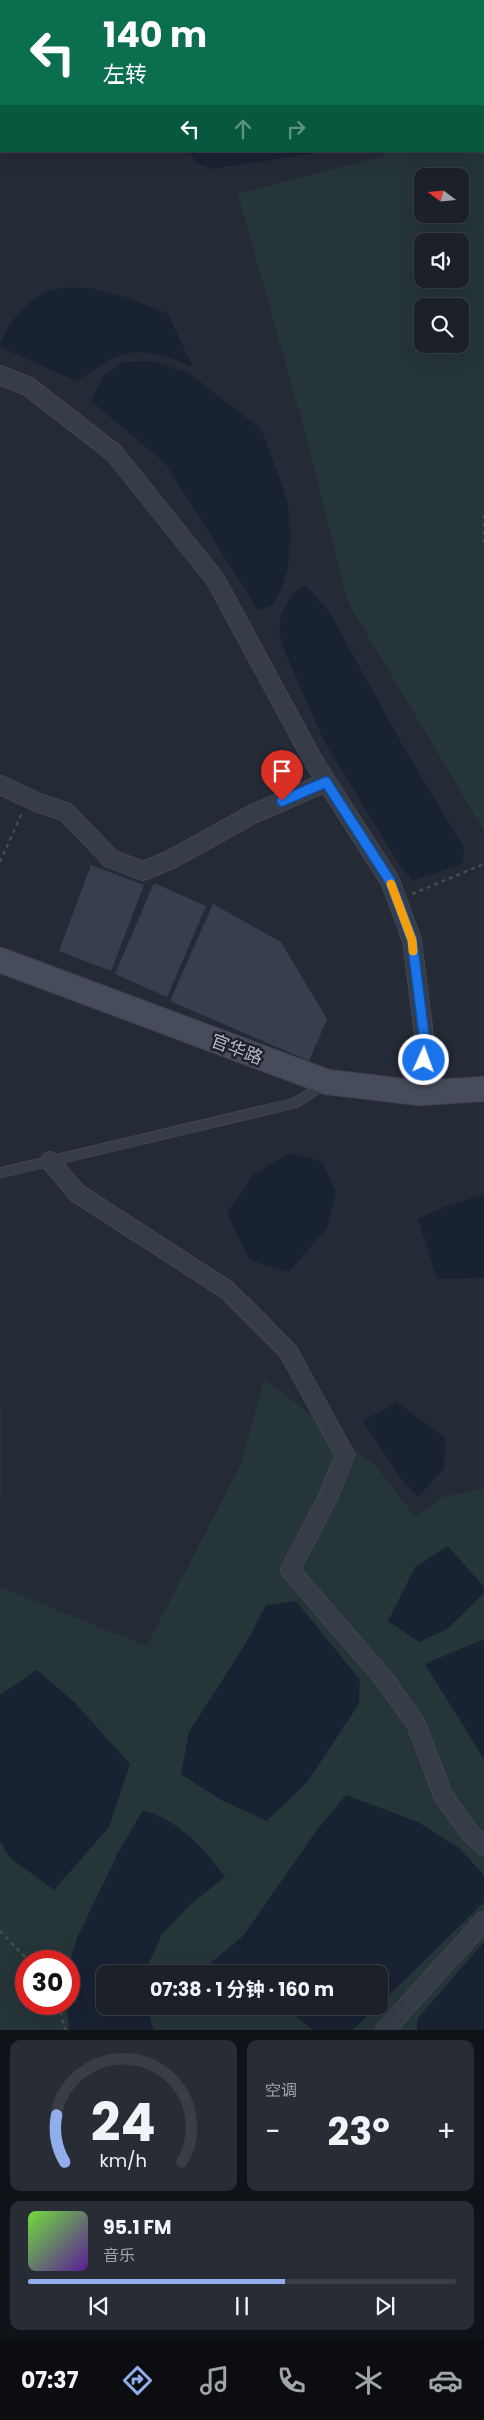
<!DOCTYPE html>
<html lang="zh">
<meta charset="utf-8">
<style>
:root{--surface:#1b2029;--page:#282d35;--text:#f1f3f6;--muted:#a0a3a8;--line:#393e46;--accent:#91adea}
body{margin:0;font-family:Poppins,"Noto Sans SC",sans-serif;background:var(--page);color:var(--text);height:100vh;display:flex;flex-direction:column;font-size:19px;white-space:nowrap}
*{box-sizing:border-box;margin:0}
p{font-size:16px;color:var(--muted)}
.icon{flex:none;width:28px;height:28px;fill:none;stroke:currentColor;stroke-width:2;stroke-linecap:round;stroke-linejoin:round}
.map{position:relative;height:2030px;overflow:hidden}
.sheet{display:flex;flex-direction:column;gap:10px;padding:10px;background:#0f1217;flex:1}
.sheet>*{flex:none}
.hud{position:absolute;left:0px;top:0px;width:485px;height:152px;box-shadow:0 5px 20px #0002,0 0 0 1px var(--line);background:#0b6e4f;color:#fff;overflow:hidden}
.needle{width:32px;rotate:286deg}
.fabs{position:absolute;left:414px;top:168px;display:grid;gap:10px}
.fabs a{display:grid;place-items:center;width:55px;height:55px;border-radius:10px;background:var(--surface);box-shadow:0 5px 20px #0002,0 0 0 1px var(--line);font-size:25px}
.speed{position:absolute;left:15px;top:1950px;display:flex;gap:10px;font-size:25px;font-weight:700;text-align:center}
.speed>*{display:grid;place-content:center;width:65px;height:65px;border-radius:50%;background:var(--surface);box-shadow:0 5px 20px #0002,0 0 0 1px var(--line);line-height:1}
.speed .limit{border:8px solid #d22;background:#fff;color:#111}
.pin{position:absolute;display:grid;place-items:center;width:42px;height:42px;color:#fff;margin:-51px -21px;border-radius:50% 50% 50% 0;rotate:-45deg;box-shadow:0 0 5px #0007}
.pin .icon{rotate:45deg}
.me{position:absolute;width:55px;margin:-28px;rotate:2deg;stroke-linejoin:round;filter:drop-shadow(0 0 4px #0008)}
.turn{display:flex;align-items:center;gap:18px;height:105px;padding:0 20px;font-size:22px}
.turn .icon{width:65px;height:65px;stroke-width:2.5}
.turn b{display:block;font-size:35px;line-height:42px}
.lanes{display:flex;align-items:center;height:48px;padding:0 20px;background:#0003;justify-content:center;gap:25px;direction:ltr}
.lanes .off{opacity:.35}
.big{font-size:38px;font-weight:700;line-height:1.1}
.sheet .widget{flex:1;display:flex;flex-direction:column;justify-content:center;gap:8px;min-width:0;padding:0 18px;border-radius:10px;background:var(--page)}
.sheet .dial{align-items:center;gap:0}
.dial svg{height:130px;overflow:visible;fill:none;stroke:var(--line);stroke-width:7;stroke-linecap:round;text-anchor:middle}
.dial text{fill:var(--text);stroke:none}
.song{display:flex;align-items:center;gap:15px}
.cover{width:60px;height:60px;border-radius:8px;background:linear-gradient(135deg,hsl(100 70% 55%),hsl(270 70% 35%))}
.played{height:5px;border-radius:2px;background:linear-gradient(90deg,var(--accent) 60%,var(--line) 60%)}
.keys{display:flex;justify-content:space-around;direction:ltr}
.heat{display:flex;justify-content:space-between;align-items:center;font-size:28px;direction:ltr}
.sheet .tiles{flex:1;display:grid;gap:10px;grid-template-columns:1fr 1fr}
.widget:last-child{grid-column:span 2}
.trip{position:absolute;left:96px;top:1965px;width:292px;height:50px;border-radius:10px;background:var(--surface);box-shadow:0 5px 20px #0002,0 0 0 1px var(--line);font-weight:700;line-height:50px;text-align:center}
.tabs{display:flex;height:80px;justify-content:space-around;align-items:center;background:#0b0d10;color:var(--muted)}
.tabs .icon{width:35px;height:35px}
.tabs .current{color:var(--accent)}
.tabs b{font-size:22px;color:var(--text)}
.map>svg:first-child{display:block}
.green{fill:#263538;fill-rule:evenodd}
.water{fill:#192233}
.building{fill:#373f4d}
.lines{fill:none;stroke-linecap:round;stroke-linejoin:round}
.lane-casing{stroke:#414651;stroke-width:11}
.street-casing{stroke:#414651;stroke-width:20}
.secondary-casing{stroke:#414651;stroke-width:26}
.path{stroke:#3f4e50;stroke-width:2.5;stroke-dasharray:4 4;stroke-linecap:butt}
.lane{stroke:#373d48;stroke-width:9}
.street{stroke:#373d48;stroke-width:18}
.secondary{stroke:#464c5a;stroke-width:24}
.route-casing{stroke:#114b97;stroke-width:12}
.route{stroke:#1a73e8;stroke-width:9}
.slow{stroke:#f59e0b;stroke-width:9}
.labels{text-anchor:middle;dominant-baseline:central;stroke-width:5;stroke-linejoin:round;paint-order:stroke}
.street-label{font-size:18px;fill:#b2b8c4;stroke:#1d222c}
</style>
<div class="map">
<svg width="484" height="2030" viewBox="0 0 484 2030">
<rect width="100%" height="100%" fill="#242b37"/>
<!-- green -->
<path class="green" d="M333 0H484V831L348 602 306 436 238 194 383 156 382 151H484V1ZM422 176H460V214H422ZM422 241H460V279H422ZM422 306H460V344H422Z
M0 1372 2 1462 0 1516Z
M264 1378 377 1467 415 1517 442 1497 484 1489V2030H0V1587L147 1646 242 1462ZM26 1961H69V2004H26ZM105 1974H380V2006H105Z"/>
<!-- water -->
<path class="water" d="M109 0H307L308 1H110Z
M189 151H328L211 169 197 164Z
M90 288 129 298 168 314 193 367C174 358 146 348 124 354 110 358 90 373 76 381L0 347C4 325 30 297 51 290 62 286 78 288 90 288Z
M152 361 189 373 262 430 288 502 290 538 288 569 281 590 272 605 258 610 165 463 91 401 104 375 123 362Z
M305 585 328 610 402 744 464 848 462 864 412 881 395 858 324 741 284 650 279 633 281 615 291 595Z
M290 1153 322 1162 336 1192 327 1228 289 1272 250 1260 227 1213 253 1175Z
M484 1194V1278L437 1279 418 1219 444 1207Z
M396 1402 445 1437 444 1468 418 1497 400 1477 363 1421Z
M448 1546 484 1587V1593L447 1629 419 1642 388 1621 415 1567Z
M296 1601 360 1680 359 1704 308 1781 267 1821 221 1800 181 1774 189 1732 246 1643 266 1605Z
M484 1639V1759L425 1664Z
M37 1670 74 1702 130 1764 109 1827 54 1890 9 1857 0 1841V1695Z
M346 1795 418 1822 459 1848 484 1875V1902L380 2004V1974H216L207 1966 243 1936 317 1830Z
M143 1810C177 1819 205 1849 225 1877L192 1903 162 1934 144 1974H105V2006H146L154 2030H69L67 2004H69V1965L77 1938 118 1853Z
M484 1942V2030H417V2019Z
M277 2006H377L353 2030H313L284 2007Z"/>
<!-- building -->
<path class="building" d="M91 865 144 885 111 971 59 951Z
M154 883 206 906 167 997 115 974Z
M213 904 281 942 327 1019 309 1061 170 1001Z"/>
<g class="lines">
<!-- lane casing -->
<g class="lane-casing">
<path id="lane" d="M0 1173 295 1103 325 1084"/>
</g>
<!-- street casing -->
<g class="street-casing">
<path id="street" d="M0 375 29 387 114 453 215 579 314 762 390 881 412 940 425 1043 420 1093
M0 785 39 803 66 812 111 859 143 871 170 860 253 814 326 782
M50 1161 77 1193 227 1290 288 1351 345 1455 328 1497 290 1570 385 1680 416 1724 443 1795 469 1832 484 1846
M385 2030 484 1921"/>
</g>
<!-- secondary casing -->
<g class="secondary-casing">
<path id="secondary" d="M0 960 327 1082 420 1093 484 1089"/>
</g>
<!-- path -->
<path class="path" d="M484 515V547
M0 862 22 813
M412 894 484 864
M0 1931 29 1961
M59 2004 65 2030"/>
<!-- lane -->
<use href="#lane" class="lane"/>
<!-- street -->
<use href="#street" class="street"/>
<!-- secondary -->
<use href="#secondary" class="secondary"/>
</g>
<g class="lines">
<!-- route casing -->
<g class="route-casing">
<path id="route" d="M282 801 326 782 390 881 412 940 425 1043 424 1060"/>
</g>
<!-- route -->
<use href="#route" class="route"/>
<!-- slow -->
<path class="slow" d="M391 884 412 940 413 951"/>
</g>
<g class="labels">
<!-- street labels -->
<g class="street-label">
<text transform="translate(237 1049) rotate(21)">官华路</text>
</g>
</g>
</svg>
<div class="fabs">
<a><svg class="needle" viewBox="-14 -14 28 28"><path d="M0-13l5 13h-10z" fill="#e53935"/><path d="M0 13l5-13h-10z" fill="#a0a3a8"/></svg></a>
<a><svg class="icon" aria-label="sound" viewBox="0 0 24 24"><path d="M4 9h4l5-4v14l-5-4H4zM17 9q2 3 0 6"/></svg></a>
<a><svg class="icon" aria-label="search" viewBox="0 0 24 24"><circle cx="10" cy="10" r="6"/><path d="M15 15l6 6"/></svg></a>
</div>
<div class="speed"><div class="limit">30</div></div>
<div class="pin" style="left:282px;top:801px;background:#d93025"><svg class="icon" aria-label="arrive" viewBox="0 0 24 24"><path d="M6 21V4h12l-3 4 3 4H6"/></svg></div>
<svg class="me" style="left:424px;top:1060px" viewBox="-20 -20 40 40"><circle r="17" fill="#1a73e8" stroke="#fff" stroke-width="3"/><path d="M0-11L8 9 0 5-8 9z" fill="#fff"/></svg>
<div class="trip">07:38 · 1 分钟 · 160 m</div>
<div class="hud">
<div class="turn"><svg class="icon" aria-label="left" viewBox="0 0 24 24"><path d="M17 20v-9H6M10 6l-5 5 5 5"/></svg><div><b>140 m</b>左转</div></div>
<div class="lanes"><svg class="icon" aria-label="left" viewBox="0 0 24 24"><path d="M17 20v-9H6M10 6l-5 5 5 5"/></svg><svg class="icon off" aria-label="ahead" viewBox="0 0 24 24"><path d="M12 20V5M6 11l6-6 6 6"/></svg><svg class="icon off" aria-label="right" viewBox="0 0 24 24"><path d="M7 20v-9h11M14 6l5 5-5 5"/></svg></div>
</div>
</div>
<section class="sheet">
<div class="tiles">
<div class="widget dial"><svg viewBox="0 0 100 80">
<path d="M14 69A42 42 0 1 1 86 69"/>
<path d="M14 69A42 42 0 0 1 9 40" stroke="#91adea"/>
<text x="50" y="56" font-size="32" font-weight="700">24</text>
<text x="50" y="72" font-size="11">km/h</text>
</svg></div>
<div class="widget"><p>空调</p>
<div class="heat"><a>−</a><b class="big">23°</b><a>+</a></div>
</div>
<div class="widget">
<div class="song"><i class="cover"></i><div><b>95.1 FM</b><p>音乐</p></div></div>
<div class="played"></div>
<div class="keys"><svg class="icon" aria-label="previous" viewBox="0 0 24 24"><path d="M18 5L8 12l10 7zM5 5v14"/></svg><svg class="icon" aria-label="pause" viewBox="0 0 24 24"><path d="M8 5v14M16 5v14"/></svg><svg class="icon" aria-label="next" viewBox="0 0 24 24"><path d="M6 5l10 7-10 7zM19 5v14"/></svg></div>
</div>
</div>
</section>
<nav class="tabs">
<b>07:37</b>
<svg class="icon current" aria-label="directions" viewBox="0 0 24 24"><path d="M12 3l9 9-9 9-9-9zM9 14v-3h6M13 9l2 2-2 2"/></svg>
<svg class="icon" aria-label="music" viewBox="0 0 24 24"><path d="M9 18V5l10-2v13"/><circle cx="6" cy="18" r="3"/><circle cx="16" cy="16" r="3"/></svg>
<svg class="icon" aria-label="phone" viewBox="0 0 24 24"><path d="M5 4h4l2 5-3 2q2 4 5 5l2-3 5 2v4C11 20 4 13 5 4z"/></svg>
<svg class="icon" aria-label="climate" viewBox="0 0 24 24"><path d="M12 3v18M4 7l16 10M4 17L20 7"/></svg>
<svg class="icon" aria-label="car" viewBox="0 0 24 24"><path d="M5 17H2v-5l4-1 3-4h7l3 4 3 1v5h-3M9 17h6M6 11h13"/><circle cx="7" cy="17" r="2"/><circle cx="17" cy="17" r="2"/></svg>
</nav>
